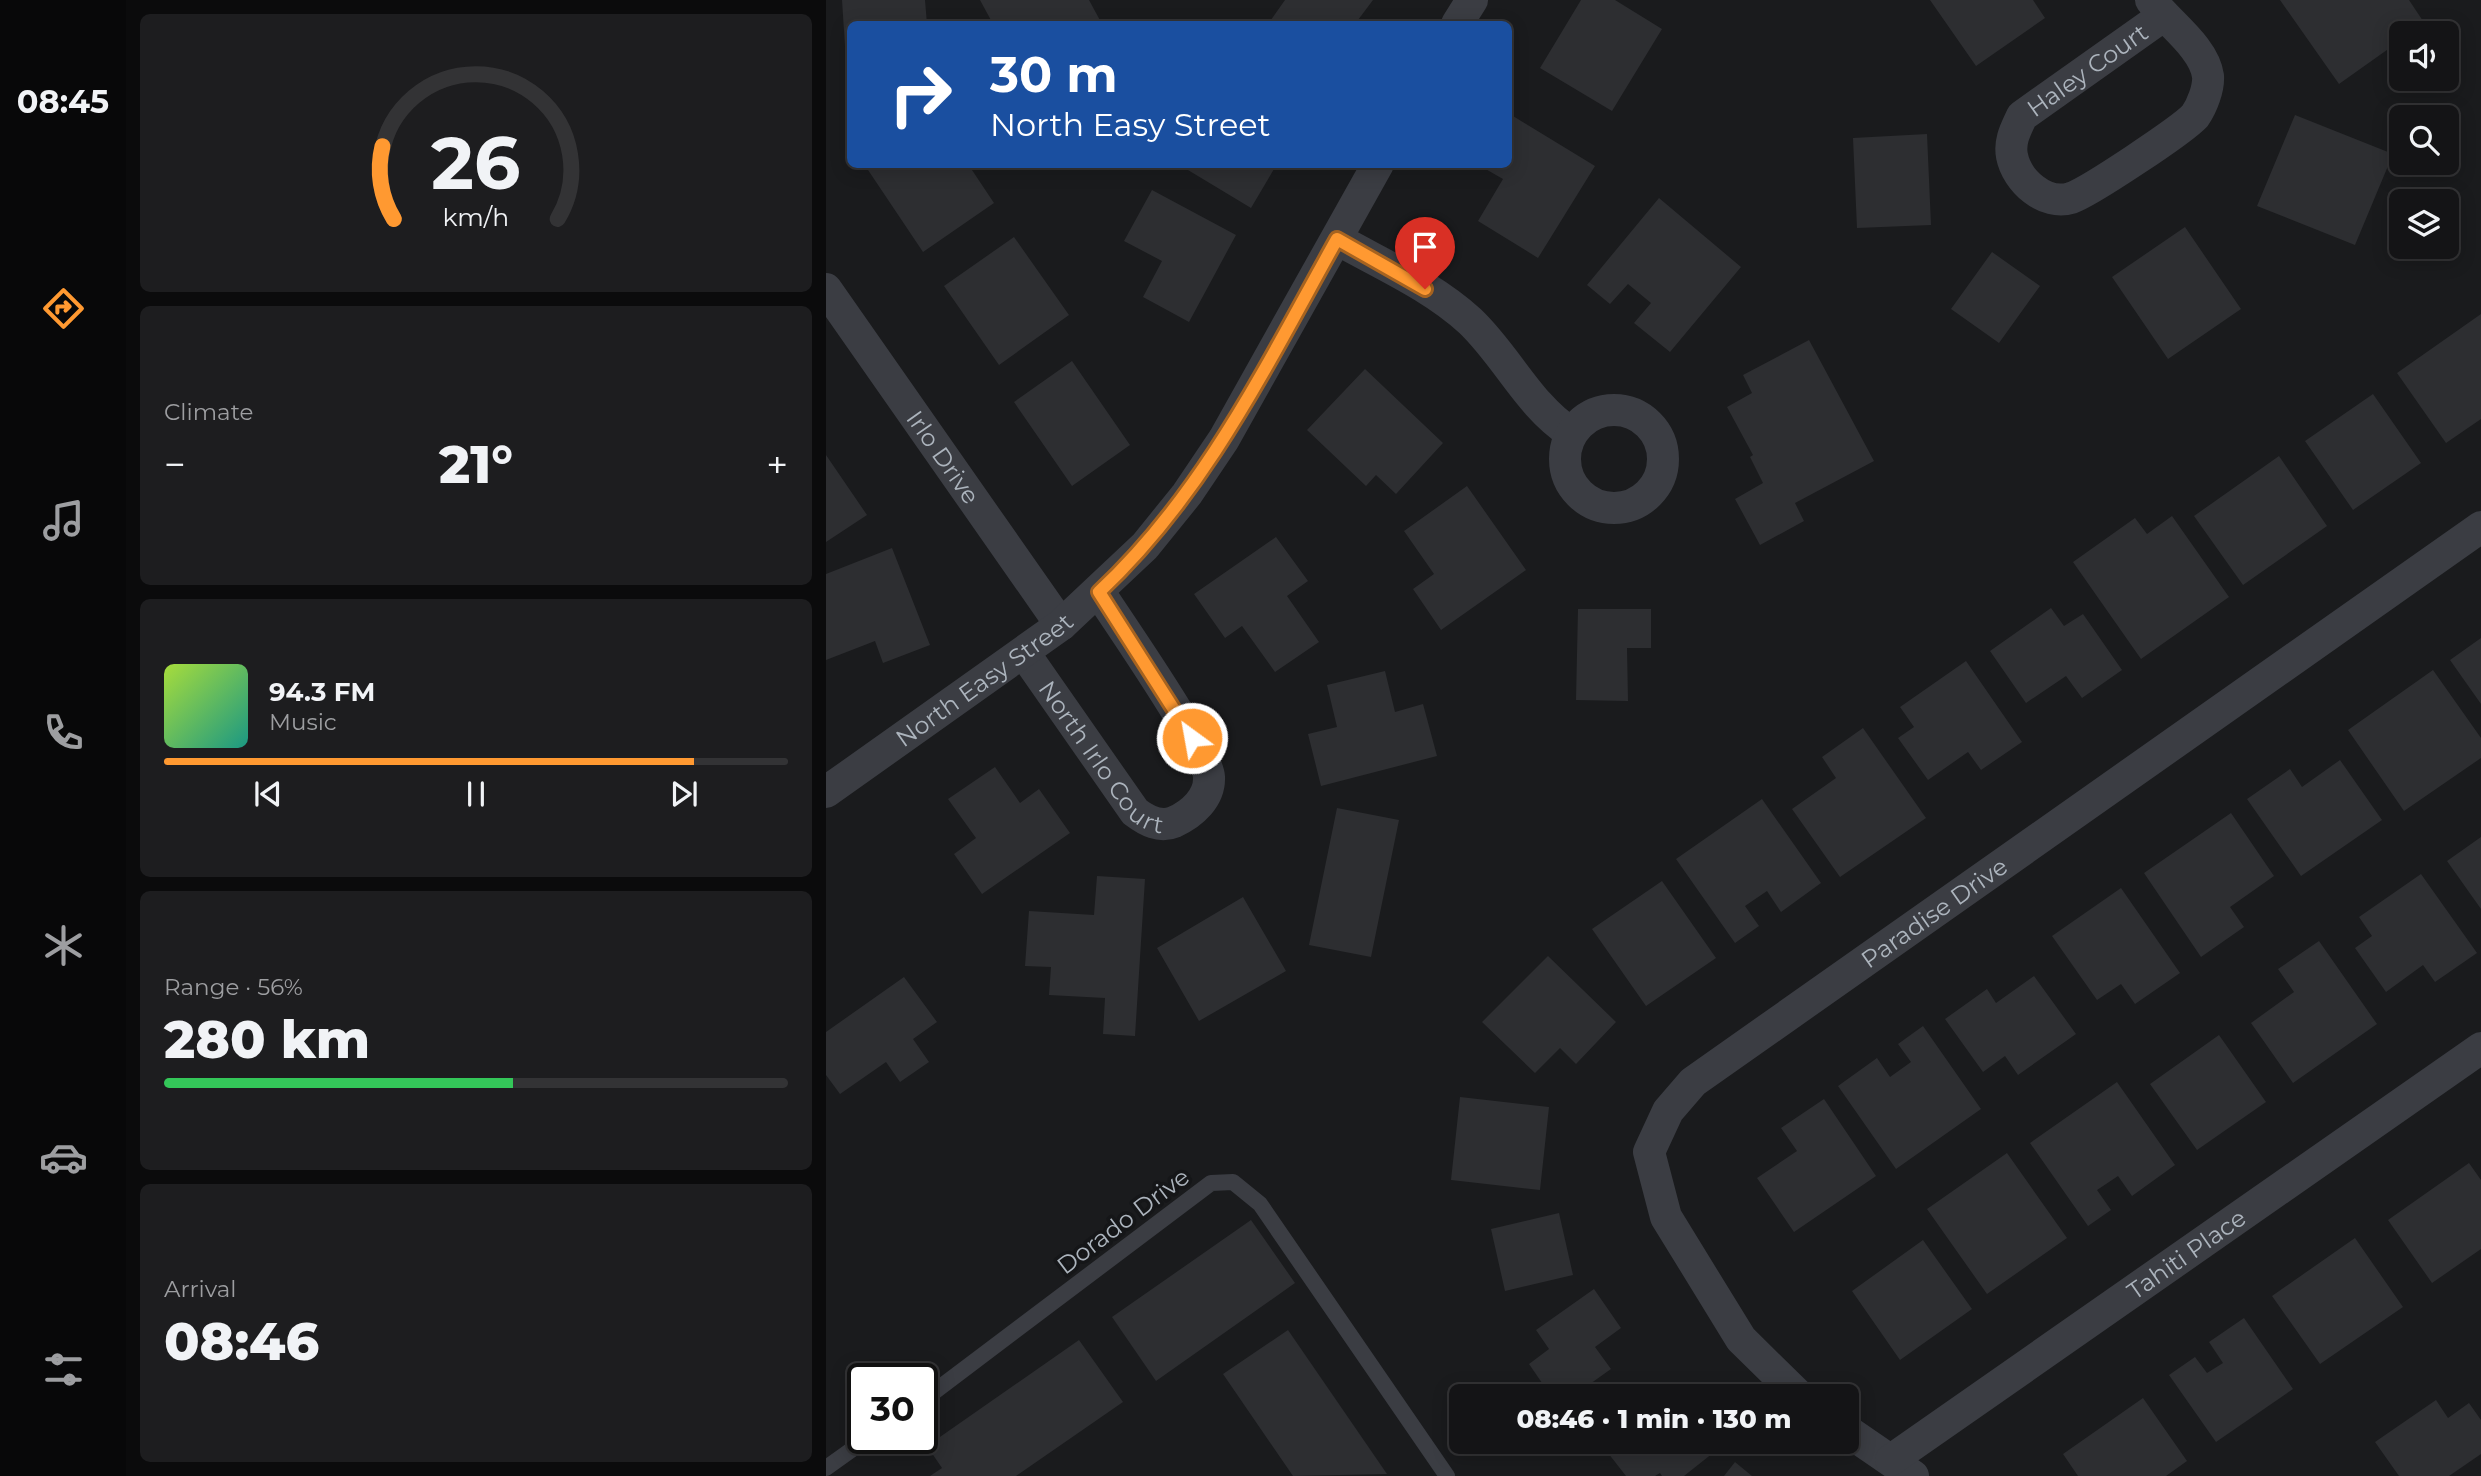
<!DOCTYPE html>
<meta charset="utf-8">
<style>
:root{--surface:#141416;--page:#1d1d1f;--text:#f1f3f6;--muted:#9d9ea1;--line:#333335;--accent:#ff9931}
body{margin:0;font-family:Montserrat,sans-serif;background:var(--page);color:var(--text);height:100vh;display:flex;flex-direction:column;font-size:26px;white-space:nowrap}
*{box-sizing:border-box;margin:0}
p{font-size:23px;color:var(--muted)}
.icon{flex:none;width:38px;height:38px;fill:none;stroke:currentColor;stroke-width:2;stroke-linecap:round;stroke-linejoin:round}
.map{position:relative;flex:1;overflow:hidden}
.details{display:flex;flex-direction:column;gap:14px;padding:14px;background:#0b0b0c;width:700px}
.details>*{flex:none}
.guide{position:absolute;left:21px;top:21px;width:665px;height:147px;border-radius:10px;box-shadow:0 4px 18px #0003,0 0 0 2px var(--line);background:#1a4fa0;color:#fff;overflow:hidden}
.tools{position:absolute;left:1563px;top:21px;display:grid;gap:14px}
.tools a{display:grid;place-items:center;width:70px;height:70px;border-radius:10px;background:var(--surface);box-shadow:0 4px 18px #0003,0 0 0 2px var(--line);font-size:35px}
.speed{position:absolute;left:21px;top:1363px;display:flex;gap:14px;font-size:35px;font-weight:700;text-align:center}
.speed>*{display:grid;place-content:center;width:91px;height:91px;border-radius:50%;background:var(--surface);box-shadow:0 4px 18px #0003,0 0 0 2px var(--line);line-height:1}
.speed .limit{border:4px solid #111;border-radius:10px;background:#fff;color:#111}
.pin{position:absolute;display:grid;place-items:center;width:60px;height:60px;color:#fff;margin:-72px -30px;border-radius:50% 50% 50% 0;rotate:-45deg;box-shadow:0 0 7px #0007}
.pin .icon{rotate:45deg}
.me{position:absolute;width:77px;margin:-38px;rotate:328deg;stroke-linejoin:round;filter:drop-shadow(0 0 5px #0008)}
.turn{display:flex;align-items:center;gap:24px;height:147px;padding:0 28px;font-size:32px}
.turn .icon{width:91px;height:91px;stroke-width:2.5}
.turn b{display:block;font-size:49px;line-height:60px}
.big{font-size:52px;font-weight:800;line-height:1.1}
.details .card{flex:1;display:flex;flex-direction:column;justify-content:center;gap:10px;min-width:0;padding:0 24px;border-radius:10px;background:var(--page)}
.details .dial{align-items:center;gap:0}
.dial svg{height:182px;overflow:visible;fill:none;stroke:var(--line);stroke-width:7;stroke-linecap:round;text-anchor:middle}
.dial text{fill:var(--text);stroke:none}
.song{display:flex;align-items:center;gap:21px}
.cover{width:84px;height:84px;border-radius:10px;background:linear-gradient(135deg,hsl(80 70% 55%),hsl(170 70% 35%))}
.played{height:7px;border-radius:4px;background:linear-gradient(90deg,var(--accent) 85%,var(--line) 85%)}
.keys{display:flex;justify-content:space-around;direction:ltr}
.heat{display:flex;justify-content:space-between;align-items:center;font-size:38px;direction:ltr}
.charge{height:10px;border-radius:5px;background:linear-gradient(90deg,#34c759 56%,var(--line) 0)}
.trip{position:absolute;left:623px;top:1384px;width:410px;height:70px;border-radius:10px;background:var(--surface);box-shadow:0 4px 18px #0003,0 0 0 2px var(--line);font-weight:800;line-height:70px;text-align:center}
main{display:flex;flex:1;min-height:0}
.tabs{display:flex;flex-direction:column;width:126px;justify-content:space-around;align-items:center;background:#080809;color:var(--muted)}
.tabs .icon{width:49px;height:49px}
.tabs .active{color:var(--accent)}
.tabs b{font-size:32px;color:var(--text)}
.map>svg:first-child{display:block}
.building{fill:#2d2e31}
.lines{fill:none;stroke-linecap:round;stroke-linejoin:round}
.service{stroke:#3b3d43;stroke-width:16}
.minor{stroke:#3b3d43;stroke-width:32}
.route-casing{stroke:#a66320;stroke-width:18}
.route{stroke:#ff9931;stroke-width:12}
.labels{text-anchor:middle;dominant-baseline:central;stroke-width:7;stroke-linejoin:round;paint-order:stroke}
.street-label{font-size:24px;fill:#acb4bd;stroke:#151618}
</style>
<main>
<nav class="tabs">
<b>08:45</b>
<svg class="icon active" aria-label="directions" viewBox="0 0 24 24"><path d="M12 3l9 9-9 9-9-9zM9 14v-3h6M13 9l2 2-2 2"/></svg>
<svg class="icon" aria-label="music" viewBox="0 0 24 24"><path d="M9 18V5l10-2v13"/><circle cx="6" cy="18" r="3"/><circle cx="16" cy="16" r="3"/></svg>
<svg class="icon" aria-label="phone" viewBox="0 0 24 24"><path d="M5 4h4l2 5-3 2q2 4 5 5l2-3 5 2v4C11 20 4 13 5 4z"/></svg>
<svg class="icon" aria-label="climate" viewBox="0 0 24 24"><path d="M12 3v18M4 7l16 10M4 17L20 7"/></svg>
<svg class="icon" aria-label="car" viewBox="0 0 24 24"><path d="M5 17H2v-5l4-1 3-4h7l3 4 3 1v5h-3M9 17h6M6 11h13"/><circle cx="7" cy="17" r="2"/><circle cx="17" cy="17" r="2"/></svg>
<svg class="icon" aria-label="filters" viewBox="0 0 24 24"><path d="M4 7h16M4 17h16"/><circle cx="9" cy="7" r="2"/><circle cx="15" cy="17" r="2"/></svg>
</nav>
<section class="details">
<div class="card dial"><svg viewBox="0 0 100 80">
<path d="M14 69A42 42 0 1 1 86 69"/>
<path d="M14 69A42 42 0 0 1 9 37" stroke="#ff9931"/>
<text x="50" y="56" font-size="32" font-weight="700">26</text>
<text x="50" y="72" font-size="11">km/h</text>
</svg></div>
<div class="card"><p>Climate</p>
<div class="heat"><a>−</a><b class="big">21°</b><a>+</a></div>
</div>
<div class="card">
<div class="song"><i class="cover"></i><div><b>94.3 FM</b><p>Music</p></div></div>
<div class="played"></div>
<div class="keys"><svg class="icon" aria-label="previous" viewBox="0 0 24 24"><path d="M18 5L8 12l10 7zM5 5v14"/></svg><svg class="icon" aria-label="pause" viewBox="0 0 24 24"><path d="M8 5v14M16 5v14"/></svg><svg class="icon" aria-label="next" viewBox="0 0 24 24"><path d="M6 5l10 7-10 7zM19 5v14"/></svg></div>
</div>
<div class="card"><p>Range · 56%</p><b class="big">280 km</b><div class="charge"></div></div>
<div class="card"><p>Arrival</p><b class="big">08:46</b></div>
</section>
<div class="map">
<svg width="1655" height="1476" viewBox="0 0 1655 1476">
<rect width="100%" height="100%" fill="#1a1b1d"/>
<!-- building -->
<path class="building" d="M16 0H99L101 24H24V62H20Z
M154 0H263L276 24H167Z
M459 0H547L529 24H442Z
M755 0H789L836 29 786 111 714 68Z
M1104 0H1207L1219 18 1150 66Z
M1454 0H1583L1599 24 1585 33H1575V40L1513 84Z
M1469 115 1567 154 1529 245 1431 206Z
M687 116 769 166 712 258 652 221 677 179 656 167 682 164V124Z
M1101 134 1105 225 1031 228 1027 138Z
M38 164H142L168 203 97 252Z
M352 164H451L425 208Z
M326 190 410 235 363 322 317 297 336 261 298 241Z
M833 198 915 267 844 352 808 323 825 303 802 284 784 304 761 285Z
M1359 227 1415 309 1342 359 1286 277Z
M188 237 243 315 173 365 118 286Z
M1166 252 1214 286 1173 343 1125 309Z
M1655 314V419L1620 443 1571 373Z
M983 340 1048 461 969 503 978 521 934 545 909 499 937 483 924 457 927 455 901 407 926 393 917 375Z
M246 361 304 445 246 486 188 402Z
M539 369 617 443 570 494 550 475 540 486 481 430Z
M1547 394 1595 463 1527 510 1479 441Z
M0 455 41 515 0 542Z
M1453 456 1501 526 1417 585 1368 516Z
M641 486 700 570 615 630 587 589 608 574 578 531Z
M1346 516 1403 597 1315 659 1247 562 1309 518 1321 534Z
M450 537 482 581 461 596 493 642 449 672 416 626 399 638 368 594Z
M66 548 104 645 57 663 49 641 0 660V574Z
M1225 608 1238 626 1257 614 1296 670 1256 698 1240 676 1200 703 1164 651Z
M752 609H825V648H801L802 701 750 700Z
M1655 638V704L1624 660Z
M1140 661 1196 742 1155 770 1142 752 1102 780 1072 738 1088 727 1074 707Z
M1607 670 1655 738V758L1578 811 1522 730Z
M559 671 569 712 597 704 611 756 495 786 482 734 511 727 501 685Z
M1037 728 1100 818 1014 877 966 809 1010 778 996 757Z
M1514 760 1556 820 1475 876 1421 799 1464 769 1476 787Z
M169 767 194 803 213 789 244 833 156 894 128 854 150 838 122 799Z
M936 799 995 883 955 912 941 891 919 906 933 926 909 943 850 859Z
M511 808 573 820 545 957 483 945Z
M1405 813 1448 876 1404 907 1418 927 1375 957 1318 873Z
M1655 837V909L1621 861Z
M1595 874 1651 953 1609 982 1597 965 1560 992 1529 948 1546 936 1533 917Z
M271 876 319 879 309 1036 277 1034 279 998 223 995 225 967 199 966 203 911 268 915Z
M836 881 890 958 820 1006 766 929Z
M1295 888 1354 973 1309 1004 1295 984 1271 1000 1226 936Z
M417 897 460 971 373 1021 331 948Z
M1493 941 1551 1024 1467 1083 1425 1023 1468 992 1452 969Z
M722 956 790 1022 750 1064 734 1048 709 1073 656 1022Z
M1208 976 1250 1034 1192 1075 1179 1056 1157 1072 1119 1019 1161 989 1170 1003Z
M78 977 111 1022 87 1039 103 1062 74 1082 60 1062 14 1094 0 1075V1032Z
M1097 1026 1155 1109 1070 1169 1012 1086 1051 1058 1064 1077 1085 1062 1072 1044Z
M1393 1035 1440 1102 1371 1150 1324 1084Z
M1291 1082 1349 1165 1306 1196 1292 1176 1271 1190 1285 1210 1262 1226 1204 1143Z
M634 1097 723 1107 714 1190 625 1180Z
M998 1099 1050 1176 968 1232 931 1178 971 1151 955 1128Z
M1181 1153 1241 1238 1161 1294 1101 1209Z
M1643 1163 1655 1180V1249L1606 1283 1562 1220Z
M733 1213 747 1275 679 1291 665 1229Z
M425 1220 469 1283 330 1381 286 1317Z
M1529 1238 1577 1307 1494 1364 1446 1296Z
M1097 1240 1146 1309 1074 1360 1026 1291Z
M768 1289 795 1328 769 1347 785 1369 747 1396H725L703 1364 723 1349 710 1330Z
M1418 1318 1467 1389 1390 1442 1343 1375 1369 1357 1381 1373 1397 1363 1383 1342Z
M462 1330 561 1474 467 1476 397 1374Z
M253 1340 297 1402 190 1476H104L116 1468 101 1446Z
M1317 1398 1361 1461 1340 1476H1252L1237 1454Z
M1610 1400 1622 1418 1643 1403 1655 1420V1454L1623 1476H1573L1549 1442Z
M793 1442H877L887 1453 858 1476H836L834 1473 829 1476H800L782 1453Z
M909 1462 926 1476H898Z"/>
<g class="lines">
<!-- service -->
<path class="service" d="M96 1401 385 1183 407 1182 434 1204 621 1476
M0 1468 42 1438"/>
<!-- minor -->
<g class="minor">
<path id="s1" d="M1325 0C1342 23 1378 47 1382 76 1383 88 1376 106 1369 116 1356 130 1263 192 1245 198 1219 206 1191 181 1186 156 1183 141 1190 129 1196 116L1337 16"/>
<path d="M631 24 646 0"/>
<path d="M511 239C555 264 606 286 644 321 681 356 702 405 745 433"/>
<path id="s2" d="M0 289 235 625"/>
<circle cx="788" cy="459" r="49"/>
<path id="s3" d="M198 653 309 812C321 821 334 828 348 822 366 814 384 798 383 777 382 750 293 623 273 592"/>
<path id="s4" d="M0 792 235 625 319 546 361 494 398 439 552 164"/>
<path id="s5" d="M973 1396 915 1339 840 1217 823 1152 842 1111 867 1082 1655 527"/>
<path d="M1020 1430 1087 1476"/>
<path id="s6" d="M1065 1460 1655 1048"/>
</g>
</g>
<g class="lines">
<!-- route casing -->
<g class="route-casing">
<path id="route" d="M366 738 273 592C379 493 441 364 511 239L599 289"/>
</g>
<!-- route -->
<use href="#route" class="route"/>
</g>
<g class="labels">
<!-- street labels -->
<g class="street-label">
<text stroke="none"><textPath href="#s1" startOffset="490">Haley Court</textPath></text>
<text stroke="none"><textPath href="#s2" startOffset="205">Irlo Drive</textPath></text>
<text stroke="none"><textPath href="#s4" startOffset="194">North Easy Street</textPath></text>
<text stroke="none"><textPath href="#s3" startOffset="131">North Irlo Court</textPath></text>
<text stroke="none"><textPath href="#s5" startOffset="670">Paradise Drive</textPath></text>
<text transform="translate(297 1221) rotate(-37)">Dorado Drive</text>
<text stroke="none"><textPath href="#s6" startOffset="360">Tahiti Place</textPath></text>
</g>
</g>
</svg>
<div class="tools">
<a><svg class="icon" aria-label="sound" viewBox="0 0 24 24"><path d="M4 9h4l5-4v14l-5-4H4zM17 9q2 3 0 6"/></svg></a>
<a><svg class="icon" aria-label="search" viewBox="0 0 24 24"><circle cx="10" cy="10" r="6"/><path d="M15 15l6 6"/></svg></a>
<a><svg class="icon" aria-label="layers" viewBox="0 0 24 24"><path d="M12 4l9 5-9 5-9-5zM3 14l9 5 9-5"/></svg></a>
</div>
<div class="speed"><div class="limit">30</div></div>
<div class="pin" style="left:599px;top:289px;background:#d93025"><svg class="icon" aria-label="arrive" viewBox="0 0 24 24"><path d="M6 21V4h12l-3 4 3 4H6"/></svg></div>
<svg class="me" style="left:366px;top:738px" viewBox="-20 -20 40 40"><circle r="17" fill="#ff9931" stroke="#fff" stroke-width="3"/><path d="M0-11L8 9 0 5-8 9z" fill="#fff"/></svg>
<div class="trip">08:46 · 1 min · 130 m</div>
<div class="guide">
<div class="turn"><svg class="icon" aria-label="right" viewBox="0 0 24 24"><path d="M7 20v-9h11M14 6l5 5-5 5"/></svg><div><b>30 m</b>North Easy Street</div></div>
</div>
</div>
</main>
